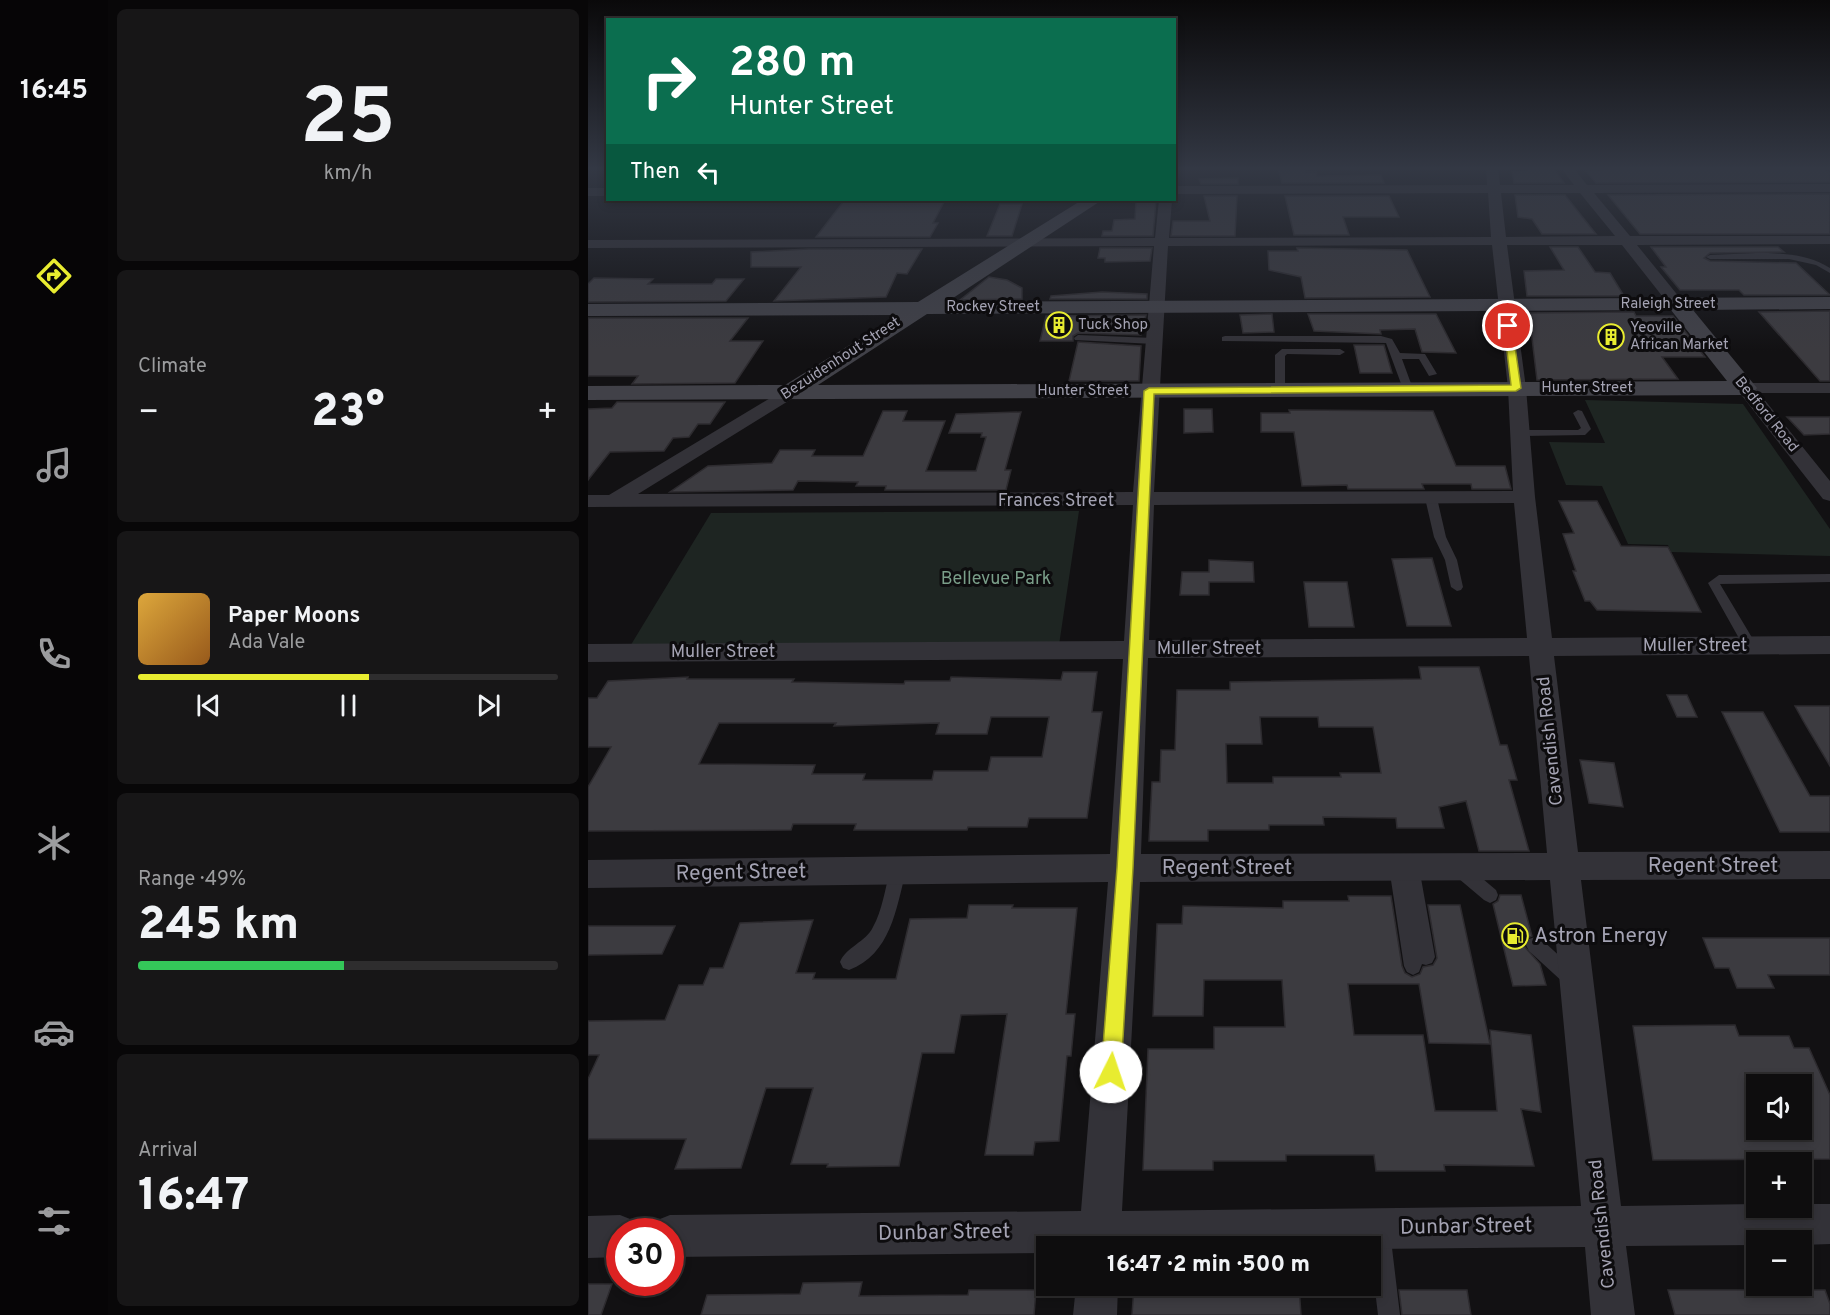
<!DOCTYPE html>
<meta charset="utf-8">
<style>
:root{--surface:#0e0d0e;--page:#171617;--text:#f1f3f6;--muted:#9b9c9e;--line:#2e2d2e;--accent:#e8ec30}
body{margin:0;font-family:Overpass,sans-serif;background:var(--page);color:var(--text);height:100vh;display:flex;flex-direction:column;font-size:22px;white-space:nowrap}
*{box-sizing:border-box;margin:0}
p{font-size:20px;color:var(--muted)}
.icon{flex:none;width:33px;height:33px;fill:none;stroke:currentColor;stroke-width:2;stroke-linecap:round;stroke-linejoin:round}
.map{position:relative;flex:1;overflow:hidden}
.drawer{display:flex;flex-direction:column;gap:9px;padding:9px;background:#080708;width:480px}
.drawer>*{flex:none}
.guide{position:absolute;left:18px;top:18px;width:570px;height:183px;border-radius:0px;box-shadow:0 3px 9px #0003,0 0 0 2px var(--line);background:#0b6e4f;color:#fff;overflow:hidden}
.fabs{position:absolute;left:1158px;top:1074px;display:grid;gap:12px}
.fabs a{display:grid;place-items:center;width:66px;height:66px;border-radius:0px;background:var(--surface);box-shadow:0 3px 9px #0003,0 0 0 2px var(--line);font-size:30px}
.speed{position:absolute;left:18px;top:1218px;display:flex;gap:12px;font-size:30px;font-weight:700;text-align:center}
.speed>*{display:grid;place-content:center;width:78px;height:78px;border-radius:50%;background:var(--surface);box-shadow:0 3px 9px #0003,0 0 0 2px var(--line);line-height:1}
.speed .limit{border:9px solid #d22;background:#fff;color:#111}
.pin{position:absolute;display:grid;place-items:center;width:51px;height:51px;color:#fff;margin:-26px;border:3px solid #fff;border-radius:50%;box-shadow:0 2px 6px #0007}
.me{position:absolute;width:66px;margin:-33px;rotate:4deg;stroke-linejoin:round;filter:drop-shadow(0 0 4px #0008)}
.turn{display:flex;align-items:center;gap:21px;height:126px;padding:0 24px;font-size:27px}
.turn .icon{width:78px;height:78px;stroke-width:2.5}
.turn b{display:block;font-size:42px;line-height:51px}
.then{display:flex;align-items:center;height:57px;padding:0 24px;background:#0003;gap:12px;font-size:22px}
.big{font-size:45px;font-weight:800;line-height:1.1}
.drawer .card{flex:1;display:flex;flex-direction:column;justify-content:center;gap:9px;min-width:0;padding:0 21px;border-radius:9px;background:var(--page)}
.drawer .dial{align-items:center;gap:0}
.dial b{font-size:78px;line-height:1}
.song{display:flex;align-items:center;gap:18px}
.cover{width:72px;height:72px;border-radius:9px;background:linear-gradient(135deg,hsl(40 70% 55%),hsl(30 70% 35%))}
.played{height:6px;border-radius:3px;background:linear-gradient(90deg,var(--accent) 55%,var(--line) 55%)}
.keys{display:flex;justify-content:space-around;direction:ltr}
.heat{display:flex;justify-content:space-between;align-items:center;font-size:33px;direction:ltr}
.charge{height:9px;border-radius:4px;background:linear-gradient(90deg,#34c759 49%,var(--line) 0)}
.trip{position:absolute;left:448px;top:1236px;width:345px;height:60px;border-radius:0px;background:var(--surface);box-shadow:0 3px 9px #0003,0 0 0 2px var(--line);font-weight:800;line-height:60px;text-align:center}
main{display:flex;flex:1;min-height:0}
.tabs{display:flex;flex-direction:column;width:108px;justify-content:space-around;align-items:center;background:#060506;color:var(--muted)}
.tabs .icon{width:42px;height:42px}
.tabs .current{color:var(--accent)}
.tabs b{font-size:27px;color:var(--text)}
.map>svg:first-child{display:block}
.green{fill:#1e2522}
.building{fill:#3c3b40;stroke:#2d2b2f;stroke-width:1.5;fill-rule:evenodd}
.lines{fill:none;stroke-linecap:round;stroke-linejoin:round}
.lane{fill:#333238;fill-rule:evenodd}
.street{fill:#333238;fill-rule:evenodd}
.secondary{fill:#414148;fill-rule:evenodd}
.route{fill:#e8ec30;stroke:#97991f;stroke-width:1.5}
.labels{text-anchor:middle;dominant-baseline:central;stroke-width:6;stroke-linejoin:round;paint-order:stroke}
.far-street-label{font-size:15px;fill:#a4a3b3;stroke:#0d0c0e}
.far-poi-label{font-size:15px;fill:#a4a3b3;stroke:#0d0c0e;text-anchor:start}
.street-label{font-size:18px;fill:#a4a3b3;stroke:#0d0c0e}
.park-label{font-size:18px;fill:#7a9e89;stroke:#0d0c0e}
.near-street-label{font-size:21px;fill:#a4a3b3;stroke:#0d0c0e}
.near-poi-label{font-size:21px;fill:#a4a3b3;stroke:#0d0c0e;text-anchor:start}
</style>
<main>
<nav class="tabs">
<b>16:45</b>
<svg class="icon current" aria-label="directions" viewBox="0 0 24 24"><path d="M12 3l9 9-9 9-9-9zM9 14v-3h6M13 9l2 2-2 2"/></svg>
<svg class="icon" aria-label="music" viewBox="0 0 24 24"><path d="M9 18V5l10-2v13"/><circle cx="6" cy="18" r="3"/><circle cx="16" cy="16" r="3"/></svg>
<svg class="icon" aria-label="phone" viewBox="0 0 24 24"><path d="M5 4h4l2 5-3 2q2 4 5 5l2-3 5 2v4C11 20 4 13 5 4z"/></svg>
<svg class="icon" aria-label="climate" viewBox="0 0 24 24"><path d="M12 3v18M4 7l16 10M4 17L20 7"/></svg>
<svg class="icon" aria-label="car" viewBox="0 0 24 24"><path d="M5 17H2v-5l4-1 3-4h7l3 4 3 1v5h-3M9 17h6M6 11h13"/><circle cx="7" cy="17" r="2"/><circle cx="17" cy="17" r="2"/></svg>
<svg class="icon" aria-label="filters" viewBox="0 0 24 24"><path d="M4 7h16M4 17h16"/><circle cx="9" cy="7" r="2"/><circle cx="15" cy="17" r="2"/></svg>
</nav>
<section class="drawer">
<div class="card dial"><b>25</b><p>km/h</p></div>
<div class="card"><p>Climate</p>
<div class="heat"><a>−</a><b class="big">23°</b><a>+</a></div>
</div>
<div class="card">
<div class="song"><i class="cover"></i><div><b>Paper Moons</b><p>Ada Vale</p></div></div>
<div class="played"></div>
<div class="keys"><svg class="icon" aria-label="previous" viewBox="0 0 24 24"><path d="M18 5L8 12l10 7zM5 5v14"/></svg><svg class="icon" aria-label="pause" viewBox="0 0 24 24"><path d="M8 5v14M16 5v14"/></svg><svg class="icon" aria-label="next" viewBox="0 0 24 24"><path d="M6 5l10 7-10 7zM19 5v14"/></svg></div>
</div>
<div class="card"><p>Range · 49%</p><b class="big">245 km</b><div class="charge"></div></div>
<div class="card"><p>Arrival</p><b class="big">16:47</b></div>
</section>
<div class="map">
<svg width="1242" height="1315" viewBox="0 0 1242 1315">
<rect width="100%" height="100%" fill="#121113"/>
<!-- green -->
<path class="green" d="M997 400 1155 404 1242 529V556L1083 552 1080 545 1040 544 1014 486 978 485 961 442 1017 443Z
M491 511 471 645 41 648 123 513Z"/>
<!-- building -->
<path class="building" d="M690 167H717L718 172H728L729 176 793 175 796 183H694Z
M936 167H965L976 183H926L924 171H938Z
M1012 167 1236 168 1242 173V182L1008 183 997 170H1014Z
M650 178V184H613L611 179Z
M1242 194V234H1052L1020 195Z
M927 195H977L1008 234H954L944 219 930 217Z
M616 196H649L647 236H583L585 221H622Z
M697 196H801L811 217H755L761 235H706Z
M357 200 345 223H350L342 237H228L255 202Z
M548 200H568L565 236H514L515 231H524L526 220 547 219Z
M412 204H434L424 236H399Z
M962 247H990L1007 272 1022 273 1036 296H939L936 271 976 270Z
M1063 247H1190L1196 252 1122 253 1116 258 1122 261 1208 263 1242 295H1156L1151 290H1092L1073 267H1078Z
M512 248H564L562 261 517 262V258H510Z
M709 248 819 250 842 297 717 298 713 277 681 270 680 251H710Z
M220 249H334L319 274 309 273 298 297 186 301 213 267H163V252Z
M401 277 419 280 434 288V299L372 300Z
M6 278 65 279 60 284H124L128 279H156L138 301 0 302V284Z
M514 292 559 294V299H462L463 296Z
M1242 311V381H1232L1171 312Z
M1046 312 1048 316H1085L1117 357H1074L1090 379 949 380 941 313Z
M684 314 686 332 655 333 652 315Z
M720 314H848L868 353 834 352 827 329 792 330 793 334 726 331Z
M558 315 553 335 490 333 485 336V341H452L458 316Z
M0 318H160L142 341H175L147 383 44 384 50 376H0Z
M490 342 553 346 551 381H481Z
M766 345H796L804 373H772Z
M29 402H137L122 424H110L101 437 85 438 76 451 22 452 0 480V409L24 408Z
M596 409H624L625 432 596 433Z
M701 410 845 411 868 466H917L923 489H884L883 484H834L836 489H760L759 485 714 486 706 432H673V413H702Z
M295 411H319L315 421H357L338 471H388L398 437H393L394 433H361L368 414 433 412 417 470H423L418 490H297L298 486H268L270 482 210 481 205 490 82 492 120 466 184 463 192 450H227L224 456H275Z
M1199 417H1242V434L1216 435Z
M971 501H1009L1033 546 1080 547 1113 612 1009 610 1002 601H997L985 571H988L975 534 986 533Z
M844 558 863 626H819L804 559Z
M621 560 665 562 666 582H621V595H592L594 572H621Z
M716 582H759L766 627H721Z
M831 667H891L912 745H919L929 780H921L941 851H891L878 801 851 807 856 828H809L808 818 735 817 736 825H681V830H620V841H561L564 782H572L573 750H587L589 690H642V682L833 679ZM672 717H730L731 727H785L793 773H752L753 777H685V783H639L638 744H674Z
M475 672H509L504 712H514L499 818H441L439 827H380L379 830H266L268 824H205L203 830 0 831V787L23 747H0V698H9L20 681 100 677 99 679H206L204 682 316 684 317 681H362L363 677 473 680ZM403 717H461L454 757H403L400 771H346L344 780H275L277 774H224L227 765 111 764 131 723H248L246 726 351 723 348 734H399Z
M1079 695H1099L1109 717H1089Z
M1207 706H1242V766L1217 724Z
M1134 712H1175L1222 796H1242V832H1192Z
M992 760 1026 763 1035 807 1001 803Z
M912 895H933L944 936 939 938 936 946 952 964 958 985 925 986 905 904 910 901Z
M760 896H803L814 966 817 973 824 977 832 974 835 967 845 965 849 958 840 905H872L902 1044 841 1043 831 984H760L766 1035H835L847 1111H909L902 1030 943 1035 953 1112 933 1109 946 1166 856 1165 857 1171H788L786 1155H698V1161H625V1170H555L560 1049H626V1027H697L694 980H616L615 1016H565L569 924H594L595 906 695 908V901H761Z
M381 905H425L424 908H489L478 1014H487L483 1056H479L471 1141 447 1142 445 1155H397L419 1014 373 1015 366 1053H334L311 1166 239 1167 240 1164H203L225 1088H178L153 1168 87 1169 98 1139H0V1079L11 1055H0V1021L77 1020 91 985H115L122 968H135L152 923 225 920 208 973H227L225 979H308L322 919 379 918Z
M0 926H87L74 954 0 955Z
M1115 938H1242V975H1180L1186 988H1149L1141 968H1127Z
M1147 1025 1151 1036H1201L1206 1048H1221L1242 1095V1159L1065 1160 1045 1026ZM1168 1084H1214V1130H1168Z
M274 1282 271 1296 380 1295 381 1290H448L446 1315H113L119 1295 212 1294 215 1283Z
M0 1284H24L13 1315H0Z
M546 1286H711L713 1315H544Z
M811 1290H879L883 1315H814Z
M1080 1290H1237L1242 1304V1315H1087Z"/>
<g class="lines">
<!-- lane -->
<path class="lane" d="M1168 253C1194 253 1220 254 1242 268V273L1228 265 1201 259H1122L1118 257 1122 255Z
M490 335 566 338 570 341 566 344 487 340 486 338Z
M637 336H793L804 339 812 353 837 354 849 374 841 376 831 359H814L825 389 820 392 815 389 798 343 634 341V337Z
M694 349H752L757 352 752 355 699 354 697 356V390L692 393 687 390V355Z
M990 410 994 411 1003 429 997 435 932 436 927 433 932 430H990L993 428 985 413Z
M843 495 849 498 858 537 869 560 875 587 873 590 869 591 863 587 857 560 846 537 837 498Z
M1242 574V582L1132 584 1169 646 1162 651 1157 649 1120 583 1131 575Z
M809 860 816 864 823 860 829 862 831 867 847 957 844 963 838 965 834 964 831 972 825 975 819 972 816 966 801 867 803 862Z
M870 861 876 863 908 890 910 895 908 900 902 903 896 900 864 873 862 868 864 863Z
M310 864 316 866 318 871C308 909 303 954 261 970L255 968 252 962C258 947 278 942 285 927 294 911 297 889 302 871L304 866Z
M947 937 953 939 989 972 992 978 989 984 983 987 977 984 941 951 938 945 941 939Z
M791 1220 799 1223 802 1231 812 1315H790L780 1231 783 1223Z"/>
<!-- street -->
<path class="street" d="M898 167H910L912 185H986L972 167H985L999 185 1242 184V192L1006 193 1042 236H1242V244L1049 245 1096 303 1088 308 1082 306 1034 245H919L938 388 947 497 964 638 1242 636V654L966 656 990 852 1242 851V879L993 880 1033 1206 1168 1204V1208H1214V1204H1242V1244L1214 1245V1240H1168V1245L1038 1246 1047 1315H1003L997 1247 783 1249V1246H459V1253L82 1257V1232H63L67 1221 82 1215 493 1211 520 882 0 888V860L522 854 535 659 0 662V644L536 641 545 505 0 507V495H21L204 385 210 387 213 391 210 395 50 494 545 492 566 246 0 248V240L567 238 571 200H584L581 238 903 237 900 193 586 194V186L899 185ZM913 193H992L1027 236 918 237ZM904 245 920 388 925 491 566 492 580 246ZM926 503 939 638 561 640 566 505ZM941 656 959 853 553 854 560 658ZM962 880 993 1206 534 1211 552 882Z
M0 188H20V196H0Z
M1157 383H1242V393H1171L1242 481V501L1235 499 1151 392 1148 388 1151 384Z
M32 1215 47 1221 51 1232H32V1257L0 1258V1216Z
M488 1286H530L529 1315H485Z"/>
<!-- secondary -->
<path class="secondary" d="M494 200H514L359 302 1242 297V309L1105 310 1169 388 1165 393 1157 395 0 400V386L197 385 310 315 0 316V304L330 302ZM1083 310 1139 381 230 385 339 314Z"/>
</g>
<!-- sky -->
<linearGradient id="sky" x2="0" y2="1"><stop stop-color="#0a090a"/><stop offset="0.48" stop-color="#333844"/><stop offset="1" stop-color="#333844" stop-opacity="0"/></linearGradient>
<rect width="1242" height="351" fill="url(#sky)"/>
<!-- route -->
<path class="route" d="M920 323 924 326 933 388 928 391 566 394 545 868 533 1072 530 1079 523 1082 516 1079 513 1072 529 868 556 391 561 388 923 385 916 326Z"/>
<!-- icons -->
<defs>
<g id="building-ring" transform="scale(1.35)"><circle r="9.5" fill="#0d0c0e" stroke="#e8ec30" stroke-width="1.5"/><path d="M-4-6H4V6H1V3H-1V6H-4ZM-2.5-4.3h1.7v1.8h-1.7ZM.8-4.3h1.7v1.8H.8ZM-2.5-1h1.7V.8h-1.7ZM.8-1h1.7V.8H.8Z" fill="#e8ec30"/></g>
<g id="fuel-ring" transform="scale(1.35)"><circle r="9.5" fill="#0d0c0e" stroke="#e8ec30" stroke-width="1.5"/><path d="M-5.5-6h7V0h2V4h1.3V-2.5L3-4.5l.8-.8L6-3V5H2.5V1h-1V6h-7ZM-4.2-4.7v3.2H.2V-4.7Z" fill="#e8ec30"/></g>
</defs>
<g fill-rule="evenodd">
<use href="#building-ring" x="471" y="325"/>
<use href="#building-ring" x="1023" y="337"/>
<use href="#fuel-ring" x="927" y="936"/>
</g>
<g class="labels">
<!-- far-street labels -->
<g class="far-street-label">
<text x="1080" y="304">Raleigh Street</text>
<text x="405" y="307">Rockey Street</text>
<text transform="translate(253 359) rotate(-33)">Bezuidenhout Street</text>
<text x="999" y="388">Hunter Street</text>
<text x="495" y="391">Hunter Street</text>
<text transform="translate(1178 415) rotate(51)">Bedford Road</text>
</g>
<!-- far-poi labels -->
<g class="far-poi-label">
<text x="490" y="325">Tuck Shop</text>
<text x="1042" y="328">Yeoville<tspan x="1042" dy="17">African Market</tspan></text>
</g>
<!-- street labels -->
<g class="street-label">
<text x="468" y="501">Frances Street</text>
<text x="1107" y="646">Muller Street</text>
<text x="621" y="649">Muller Street</text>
<text x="135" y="652">Muller Street</text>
<text transform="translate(963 741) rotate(-96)">Cavendish Road</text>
<text transform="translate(1015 1224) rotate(-96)">Cavendish Road</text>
</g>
<!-- park labels -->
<g class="park-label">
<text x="408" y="579">Bellevue Park</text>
</g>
<!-- near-street labels -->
<g class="near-street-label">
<text x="1125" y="866">Regent Street</text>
<text x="639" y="868">Regent Street</text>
<text transform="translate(153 873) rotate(-1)">Regent Street</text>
<text transform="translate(878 1227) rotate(-1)">Dunbar Street</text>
<text transform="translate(356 1233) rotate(-1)">Dunbar Street</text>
</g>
<!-- near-poi labels -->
<g class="near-poi-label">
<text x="946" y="936">Astron Energy</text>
</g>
</g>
</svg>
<div class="fabs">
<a><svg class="icon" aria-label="sound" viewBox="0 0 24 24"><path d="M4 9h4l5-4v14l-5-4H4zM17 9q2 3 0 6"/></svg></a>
<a>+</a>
<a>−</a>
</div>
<div class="speed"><div class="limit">30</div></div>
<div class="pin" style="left:920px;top:326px;background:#d93025"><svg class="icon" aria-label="arrive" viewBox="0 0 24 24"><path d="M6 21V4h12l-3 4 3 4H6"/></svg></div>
<svg class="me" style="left:523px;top:1072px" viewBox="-20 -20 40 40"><circle r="19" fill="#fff"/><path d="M0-13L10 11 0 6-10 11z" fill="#e8ec30"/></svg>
<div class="trip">16:47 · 2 min · 500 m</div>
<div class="guide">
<div class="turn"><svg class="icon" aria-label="right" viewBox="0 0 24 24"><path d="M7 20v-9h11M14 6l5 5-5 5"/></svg><div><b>280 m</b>Hunter Street</div></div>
<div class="then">Then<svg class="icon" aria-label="left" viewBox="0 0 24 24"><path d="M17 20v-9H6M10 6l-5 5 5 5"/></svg></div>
</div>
</div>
</main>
